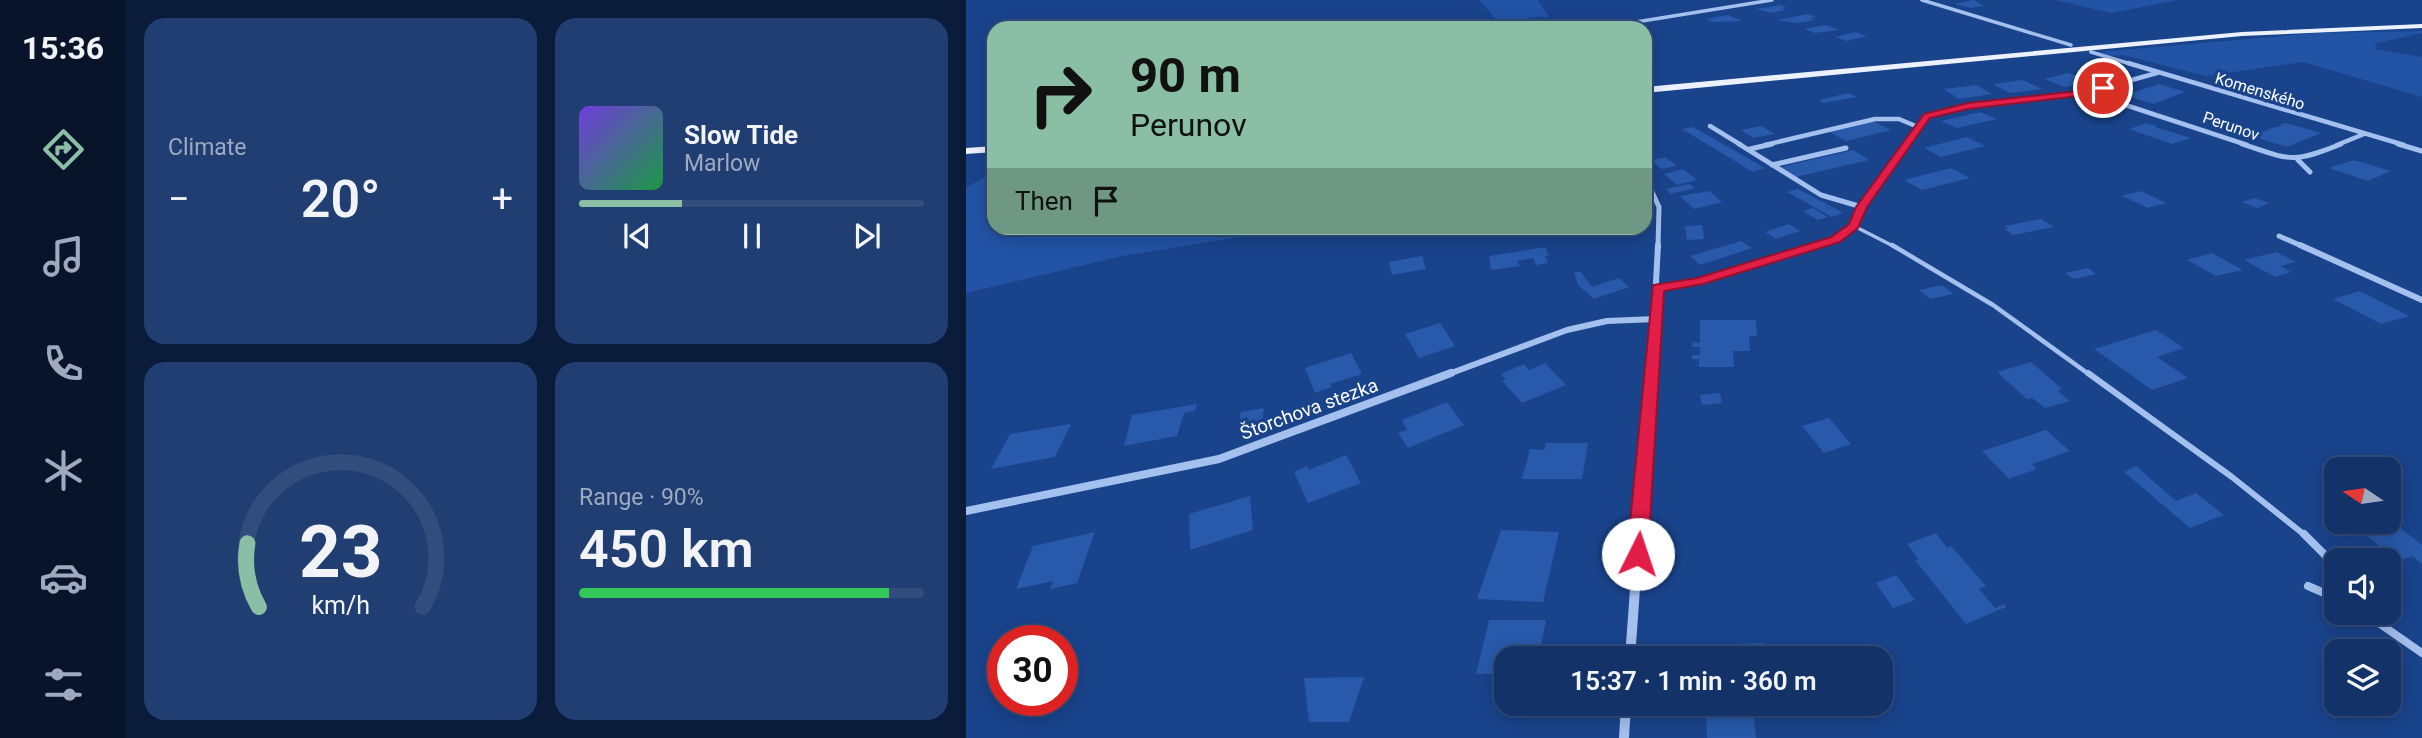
<!DOCTYPE html>
<meta charset="utf-8">
<style>
:root{--surface:#133268;--page:#203e71;--text:#f1f3f6;--muted:#9daac0;--line:#324d7c;--accent:#8abfa5}
body{margin:0;font-family:Roboto,sans-serif;background:var(--page);color:var(--text);height:100vh;display:flex;flex-direction:column;font-size:26px;white-space:nowrap}
*{box-sizing:border-box;margin:0}
p{font-size:23px;color:var(--muted)}
.icon{flex:none;width:38px;height:38px;fill:none;stroke:currentColor;stroke-width:2;stroke-linecap:round;stroke-linejoin:round}
.map{position:relative;flex:1;overflow:hidden}
.side{display:flex;flex-direction:column;gap:18px;padding:18px;background:#0a1c39;width:840px}
.side>*{flex:none}
.banner{position:absolute;left:21px;top:21px;width:665px;height:214px;border-radius:21px;box-shadow:0 4px 18px #0003,0 0 0 2px var(--line);background:#8abfa5;color:#111;overflow:hidden}
.needle{width:46px;rotate:283deg}
.fabs{position:absolute;left:1358px;top:457px;display:grid;gap:14px}
.fabs a{display:grid;place-items:center;width:77px;height:77px;border-radius:14px;background:var(--surface);box-shadow:0 4px 18px #0003,0 0 0 2px var(--line);font-size:35px}
.speed{position:absolute;left:21px;top:625px;display:flex;gap:14px;font-size:35px;font-weight:700;text-align:center}
.speed>*{display:grid;place-content:center;width:91px;height:91px;border-radius:50%;background:var(--surface);box-shadow:0 4px 18px #0003,0 0 0 2px var(--line);line-height:1}
.speed .limit{border:10px solid #d22;background:#fff;color:#111}
.pin{position:absolute;display:grid;place-items:center;width:60px;height:60px;color:#fff;margin:-30px;border:4px solid #fff;border-radius:50%;box-shadow:0 2px 7px #0007}
.me{position:absolute;width:77px;margin:-38px;rotate:4deg;stroke-linejoin:round;filter:drop-shadow(0 0 5px #0008)}
.turn{display:flex;align-items:center;gap:24px;height:147px;padding:0 28px;font-size:32px}
.turn .icon{width:91px;height:91px;stroke-width:2.5}
.turn b{display:block;font-size:49px;line-height:60px}
.then{display:flex;align-items:center;height:66px;padding:0 28px;background:#0003;gap:14px;font-size:26px}
.big{font-size:52px;font-weight:600;line-height:1.1}
.side .card{flex:1;display:flex;flex-direction:column;justify-content:center;gap:10px;min-width:0;padding:0 24px;border-radius:21px;background:var(--page)}
.side .dial{align-items:center;gap:0}
.dial svg{height:182px;overflow:visible;fill:none;stroke:var(--line);stroke-width:7;stroke-linecap:round;text-anchor:middle}
.dial text{fill:var(--text);stroke:none}
.song{display:flex;align-items:center;gap:21px}
.cover{width:84px;height:84px;border-radius:10px;background:linear-gradient(135deg,hsl(260 70% 55%),hsl(140 70% 35%))}
.played{height:7px;border-radius:4px;background:linear-gradient(90deg,var(--accent) 30%,var(--line) 30%)}
.keys{display:flex;justify-content:space-around;direction:ltr}
.heat{display:flex;justify-content:space-between;align-items:center;font-size:38px;direction:ltr}
.charge{height:10px;border-radius:5px;background:linear-gradient(90deg,#34c759 90%,var(--line) 0)}
.side .tiles{flex:1;display:grid;gap:18px;grid-template-columns:repeat(2,1fr)}
.trip{position:absolute;left:528px;top:646px;width:399px;height:70px;border-radius:21px;background:var(--surface);box-shadow:0 4px 18px #0003,0 0 0 2px var(--line);font-weight:600;line-height:70px;text-align:center}
main{display:flex;flex:1;min-height:0}
.tab-bar{display:flex;flex-direction:column;width:126px;justify-content:space-around;align-items:center;background:#08142a;color:var(--muted)}
.tab-bar .icon{width:49px;height:49px}
.tab-bar .active{color:var(--accent)}
.tab-bar b{font-size:32px;color:var(--text)}
.map>svg:first-child{display:block}
.green{fill:#2253a5}
.building{fill:#2859aa}
.lines{fill:none;stroke-linecap:round;stroke-linejoin:round}
.lane-far3{stroke:#a4c0ee;stroke-width:3.5}
.lane-far2{stroke:#a4c0ee;stroke-width:4.5}
.lane-far1{stroke:#a4c0ee;stroke-width:6}
.lane{stroke:#a4c0ee;stroke-width:8}
.street-far5{stroke:#a4c0ee;stroke-width:3.5}
.street-far4{stroke:#a4c0ee;stroke-width:4.5}
.street-far3{stroke:#a4c0ee;stroke-width:5}
.street-far2{stroke:#a4c0ee;stroke-width:6}
.street-far1{stroke:#a4c0ee;stroke-width:8}
.street{stroke:#a4c0ee;stroke-width:10}
.primary{fill:#ebf1ff;fill-rule:evenodd}
.route{fill:#e11d48;stroke:#92132f;stroke-width:2}
.labels{text-anchor:middle;dominant-baseline:central;stroke-width:7;stroke-linejoin:round;paint-order:stroke}
.far-street-label{font-size:16px;fill:#fff;stroke:#19438b}
.street-label{font-size:19px;fill:#fff;stroke:#19438b}
</style>
<main>
<nav class="tab-bar">
<b>15:36</b>
<svg class="icon active" aria-label="directions" viewBox="0 0 24 24"><path d="M12 3l9 9-9 9-9-9zM9 14v-3h6M13 9l2 2-2 2"/></svg>
<svg class="icon" aria-label="music" viewBox="0 0 24 24"><path d="M9 18V5l10-2v13"/><circle cx="6" cy="18" r="3"/><circle cx="16" cy="16" r="3"/></svg>
<svg class="icon" aria-label="phone" viewBox="0 0 24 24"><path d="M5 4h4l2 5-3 2q2 4 5 5l2-3 5 2v4C11 20 4 13 5 4z"/></svg>
<svg class="icon" aria-label="climate" viewBox="0 0 24 24"><path d="M12 3v18M4 7l16 10M4 17L20 7"/></svg>
<svg class="icon" aria-label="car" viewBox="0 0 24 24"><path d="M5 17H2v-5l4-1 3-4h7l3 4 3 1v5h-3M9 17h6M6 11h13"/><circle cx="7" cy="17" r="2"/><circle cx="17" cy="17" r="2"/></svg>
<svg class="icon" aria-label="filters" viewBox="0 0 24 24"><path d="M4 7h16M4 17h16"/><circle cx="9" cy="7" r="2"/><circle cx="15" cy="17" r="2"/></svg>
</nav>
<section class="side">
<div class="tiles">
<div class="card"><p>Climate</p>
<div class="heat"><a>−</a><b class="big">20°</b><a>+</a></div>
</div>
<div class="card">
<div class="song"><i class="cover"></i><div><b>Slow Tide</b><p>Marlow</p></div></div>
<div class="played"></div>
<div class="keys"><svg class="icon" aria-label="previous" viewBox="0 0 24 24"><path d="M18 5L8 12l10 7zM5 5v14"/></svg><svg class="icon" aria-label="pause" viewBox="0 0 24 24"><path d="M8 5v14M16 5v14"/></svg><svg class="icon" aria-label="next" viewBox="0 0 24 24"><path d="M6 5l10 7-10 7zM19 5v14"/></svg></div>
</div>
<div class="card dial"><svg viewBox="0 0 100 80">
<path d="M14 69A42 42 0 1 1 86 69"/>
<path d="M14 69A42 42 0 0 1 9 41" stroke="#8abfa5"/>
<text x="50" y="56" font-size="32" font-weight="700">23</text>
<text x="50" y="72" font-size="11">km/h</text>
</svg></div>
<div class="card"><p>Range · 90%</p><b class="big">450 km</b><div class="charge"></div></div>
</div>
</section>
<div class="map">
<svg width="1456" height="738" viewBox="0 0 1456 738">
<rect width="100%" height="100%" fill="#19438b"/>
<!-- green -->
<path class="green" d="M513 0H572L583 17H566L538 28Z
M1089 0H1212L1145 13Z
M1456 31V33L1411 43 1408 49 1456 57V97L1337 62 1240 76 1157 55 1143 56 1132 52 1350 33Z
M28 171V228H330L156 256 0 293V188Z"/>
<!-- building -->
<path class="building" d="M1008 0 1018 6 1004 8 989 4Z
M814 5 821 8 816 9 820 10 805 13 790 9Z
M842 14 850 17 844 18 849 20 831 23 810 20Z
M762 15 776 21 747 22 740 19Z
M860 25 873 30 849 33 838 29Z
M890 32 901 36 881 41 869 37Z
M1103 73 1125 81 1099 87 1078 79Z
M1057 80 1076 89 1044 93 1027 84Z
M1193 84 1219 92 1187 104 1159 95Z
M1010 85 1026 94 993 99 978 89Z
M882 93 891 97 858 103 853 100Z
M1014 112 1031 119 991 128 975 121Z
M907 121 925 130 880 141 862 131Z
M1180 123 1191 126 1189 127 1225 138 1206 144 1163 129Z
M1320 123 1355 133 1321 147 1288 137 1293 135 1289 134 1305 130 1301 129 1317 126 1313 125Z
M795 126 809 134 787 138 775 130Z
M727 127 736 132 799 168 787 172 716 129Z
M1001 137 1019 146 975 157 958 148Z
M887 150 903 160 830 177 815 167Z
M699 157 711 166 695 169 685 160Z
M1388 160 1425 171 1402 181 1363 168Z
M985 168 1004 178 956 190 938 180Z
M717 169 731 180 711 185 698 174Z
M723 184 729 188 704 194 700 189Z
M832 189 859 203 877 213 866 217 821 192Z
M743 191 756 202 728 209 714 196Z
M1175 191 1200 203 1182 208 1156 196Z
M1289 198 1303 203 1291 208 1276 202Z
M847 208 862 217 852 220 837 211Z
M1075 219 1088 227 1047 235 1038 229 1042 228 1039 226Z
M823 224 834 231 810 239 799 232Z
M736 225 738 239 721 240 719 226Z
M775 241 786 248 734 265 724 256Z
M579 247 583 255 579 256 582 263 570 265 567 258 551 261 554 266 525 270 523 256Z
M1310 252 1330 262 1314 266 1325 272 1309 277 1278 260Z
M1246 253 1277 270 1250 276 1221 260Z
M456 256 460 269 426 275 423 262Z
M1122 268 1130 274 1108 279 1099 273Z
M608 272H615L626 287 653 278 663 287 628 299 612 285Z
M976 285 988 294 964 299 953 290Z
M1394 291 1443 316 1415 324 1367 299Z
M734 320H790L791 336H783L784 351H767L768 367H733V359H726V355H734V347H726L727 342 734 343Z
M474 323 489 346 453 358 439 334Z
M1190 330 1218 348 1191 357 1222 378 1186 390 1128 349Z
M385 353 396 374 364 384 366 387 349 393 339 368Z
M1065 362 1096 389 1092 391 1104 401 1079 408 1066 398 1061 399 1031 372Z
M579 363 600 385 556 403 536 381 540 379 535 374 558 364 563 370Z
M754 393 756 403 736 405 734 395Z
M481 402 498 425 442 448 432 433 441 430 436 420Z
M231 404 229 411 218 413 211 436 158 446 166 415Z
M298 408 296 424 272 428 275 412Z
M863 418 885 444 858 453 836 426Z
M105 424 89 457 25 469 44 434Z
M1080 430 1104 451 1066 464 1071 469 1043 479 1016 451Z
M580 443H622L616 479H556L564 449 578 450Z
M380 455 395 483 342 503 328 472 341 466 343 470Z
M1170 466 1210 501 1230 493 1258 515 1224 528 1158 472Z
M284 496 287 530 224 550 223 514Z
M1432 526 1456 545V564L1446 556 1432 561 1401 536Z
M535 530 593 532 577 602 511 599Z
M129 532 111 583 84 589 87 581 50 589 67 546Z
M970 533 981 548 985 546 1020 586 1013 589 1029 608 1039 604 1040 607 1000 624 949 560 952 559 941 544Z
M930 575 949 600 927 608 910 583Z
M523 620H580L573 658H541V674H510Z
M798 643 800 658H738L737 645Z
M398 677 383 722H343L338 678Z
M740 704H805L806 717 788 718 790 738H741Z"/>
<g class="lines">
<!-- lane-far3 -->
<path class="lane-far3" d="M888 226 929 247"/>
<!-- lane-far2 -->
<path class="lane-far2" d="M926 245 1027 305 1124 375"/>
<!-- lane-far1 -->
<path class="lane-far1" d="M1122 373 1266 477 1340 536"/>
<!-- lane -->
<path class="lane" d="M1338 534 1359 555 1370 580
M1342 586 1370 598
M1397 612 1456 653"/>
<!-- street-far5 -->
<path class="street-far5" d="M956 0 1105 45
M633 28 806 0
M1125 52 1168 65"/>
<!-- street-far4 -->
<path class="street-far4" d="M1162 63 1438 145
M1123 93 1281 145
M744 126 775 145
M799 145 909 119H933L952 127
M940 145 961 116 1002 106 1122 92 1191 73
M1371 145 1398 134"/>
<!-- street-far3 -->
<path class="street-far3" d="M773 144 855 195 896 207
M1276 144C1324 160 1326 164 1375 144
M1432 144 1456 151
M784 149 806 144
M1332 160 1344 172
M806 165 880 148
M679 177 693 207 692 247
M1313 236 1338 247
M843 247 869 239 888 226 896 207 941 144"/>
<!-- street-far2 -->
<path class="street-far2" d="M1334 245 1456 300
M691 288 732 281 849 245
M480 375 601 330 641 321 690 319
M685 375 692 245"/>
<!-- street-far1 -->
<path class="street-far1" d="M0 511 253 459 485 373
M673 536 685 373"/>
<!-- street -->
<path class="street" d="M664 658 673 534
M658 738 660 704"/>
<!-- primary -->
<path class="primary" d="M1456 24V28L1276 36 679 93V87L1276 32Z
M28 146V152L0 154V148Z"/>
</g>
<!-- route -->
<path class="route" d="M1137 85 1140 90 1122 95 1002 109 964 118 901 207 892 228 874 242 737 284 698 291 682 554 679 560 672 562 665 560 661 554 687 285 731 278 865 237 883 224 890 207 958 114 1002 103 1121 90Z"/>
<g class="labels">
<!-- far-street labels -->
<g class="far-street-label">
<text transform="translate(1294 91) rotate(17)">Komenského</text>
<text transform="translate(1265 126) rotate(19)">Perunov</text>
</g>
<!-- street labels -->
<g class="street-label">
<text transform="translate(343 409) rotate(-20)">Štorchova stezka</text>
</g>
</g>
</svg>
<div class="fabs">
<a><svg class="needle" viewBox="-14 -14 28 28"><path d="M0-13l5 13h-10z" fill="#e53935"/><path d="M0 13l5-13h-10z" fill="#9daac0"/></svg></a>
<a><svg class="icon" aria-label="sound" viewBox="0 0 24 24"><path d="M4 9h4l5-4v14l-5-4H4zM17 9q2 3 0 6"/></svg></a>
<a><svg class="icon" aria-label="layers" viewBox="0 0 24 24"><path d="M12 4l9 5-9 5-9-5zM3 14l9 5 9-5"/></svg></a>
</div>
<div class="speed"><div class="limit">30</div></div>
<div class="pin" style="left:1137px;top:88px;background:#d93025"><svg class="icon" aria-label="arrive" viewBox="0 0 24 24"><path d="M6 21V4h12l-3 4 3 4H6"/></svg></div>
<svg class="me" style="left:672px;top:554px" viewBox="-20 -20 40 40"><circle r="19" fill="#fff"/><path d="M0-13L10 11 0 6-10 11z" fill="#e11d48"/></svg>
<div class="trip">15:37 · 1 min · 360 m</div>
<div class="banner">
<div class="turn"><svg class="icon" aria-label="right" viewBox="0 0 24 24"><path d="M7 20v-9h11M14 6l5 5-5 5"/></svg><div><b>90 m</b>Perunov</div></div>
<div class="then">Then<svg class="icon" aria-label="arrive" viewBox="0 0 24 24"><path d="M6 21V4h12l-3 4 3 4H6"/></svg></div>
</div>
</div>
</main>
